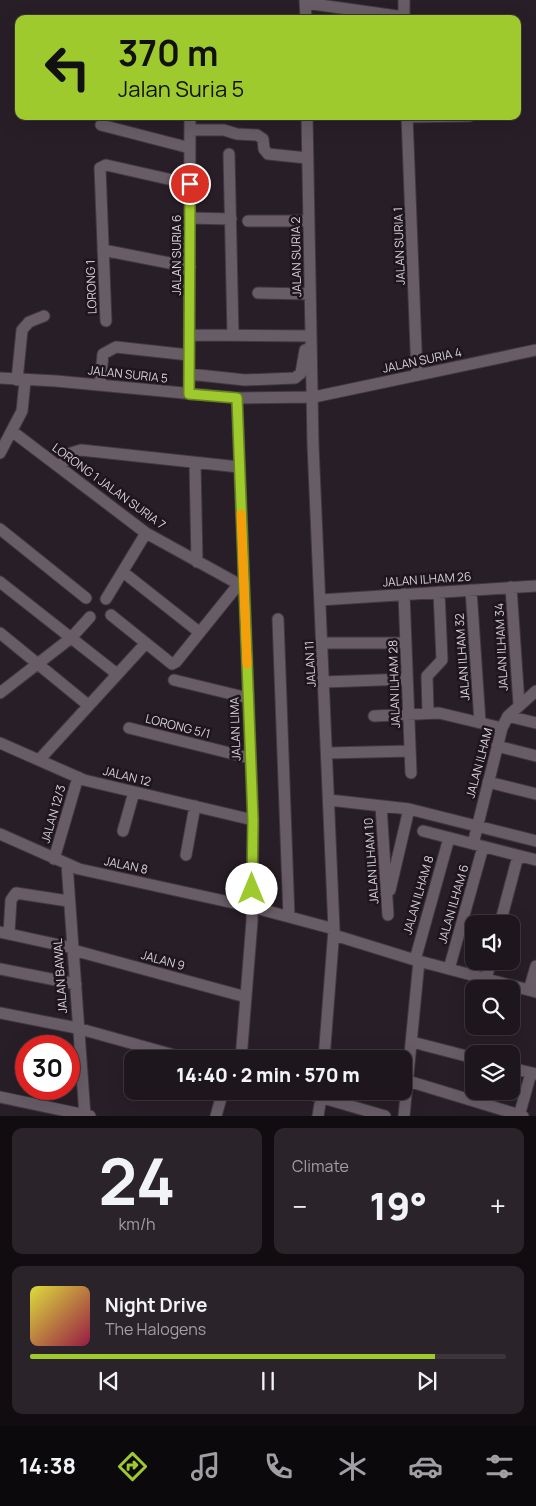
<!DOCTYPE html>
<meta charset="utf-8">
<style>
:root{--surface:#1e161d;--page:#2b232a;--text:#f1f3f6;--muted:#a19fa4;--line:#3c353b;--accent:#9fca2d}
body{margin:0;font-family:Manrope,sans-serif;background:var(--page);color:var(--text);height:100vh;display:flex;flex-direction:column;font-size:19px;white-space:nowrap}
*{box-sizing:border-box;margin:0}
p{font-size:16px;color:var(--muted)}
.icon{flex:none;width:28px;height:28px;fill:none;stroke:currentColor;stroke-width:2;stroke-linecap:round;stroke-linejoin:round}
.map{position:relative;height:1116px;overflow:hidden}
.side{display:flex;flex-direction:column;gap:12px;padding:12px;background:#100c10;flex:1}
.side>*{flex:none}
.top-card{position:absolute;left:15px;top:15px;width:506px;height:105px;border-radius:10px;box-shadow:0 5px 20px #0002,0 0 0 1px var(--line);background:#9fca2d;color:#111;overflow:hidden}
.controls{position:absolute;left:465px;top:915px;display:grid;gap:10px}
.controls a{display:grid;place-items:center;width:55px;height:55px;border-radius:10px;background:var(--surface);box-shadow:0 5px 20px #0002,0 0 0 1px var(--line);font-size:25px}
.speed{position:absolute;left:15px;top:1035px;display:flex;gap:10px;font-size:25px;font-weight:700;text-align:center}
.speed>*{display:grid;place-content:center;width:65px;height:65px;border-radius:50%;background:var(--surface);box-shadow:0 5px 20px #0002,0 0 0 1px var(--line);line-height:1}
.speed .limit{border:8px solid #d22;background:#fff;color:#111}
.pin{position:absolute;display:grid;place-items:center;width:42px;height:42px;color:#fff;margin:-21px;border:2px solid #fff;border-radius:50%;box-shadow:0 1px 5px #0007}
.me{position:absolute;width:55px;margin:-28px;rotate:0deg;stroke-linejoin:round;filter:drop-shadow(0 0 4px #0008)}
.turn{display:flex;align-items:center;gap:18px;height:105px;padding:0 20px;font-size:22px}
.turn .icon{width:65px;height:65px;stroke-width:2.5}
.turn b{display:block;font-size:35px;line-height:42px}
.big{font-size:38px;font-weight:800;line-height:1.1}
.side .tile{flex:1;display:flex;flex-direction:column;justify-content:center;gap:8px;min-width:0;padding:0 18px;border-radius:10px;background:var(--page)}
.side .dial{align-items:center;gap:0}
.dial b{font-size:65px;line-height:1}
.song{display:flex;align-items:center;gap:15px}
.cover{width:60px;height:60px;border-radius:8px;background:linear-gradient(135deg,hsl(60 70% 55%),hsl(340 70% 35%))}
.played{height:5px;border-radius:2px;background:linear-gradient(90deg,var(--accent) 85%,var(--line) 85%)}
.keys{display:flex;justify-content:space-around;direction:ltr}
.heat{display:flex;justify-content:space-between;align-items:center;font-size:28px;direction:ltr}
.side .tiles{flex:1;display:grid;gap:12px;grid-template-columns:1fr 1fr}
.tile:last-child{grid-column:span 2}
.trip{position:absolute;left:124px;top:1050px;width:288px;height:50px;border-radius:10px;background:var(--surface);box-shadow:0 5px 20px #0002,0 0 0 1px var(--line);font-weight:800;line-height:50px;text-align:center}
.menu{display:flex;height:80px;justify-content:space-around;align-items:center;background:#0c090c;color:var(--muted)}
.menu .icon{width:35px;height:35px}
.menu .on{color:var(--accent)}
.menu b{font-size:22px;color:var(--text)}
.map>svg:first-child{display:block}
.lines{fill:none;stroke-linecap:round;stroke-linejoin:round}
.minor-casing{stroke:#413840;stroke-width:13}
.minor{stroke:#685d67;stroke-width:11}
.route-casing{stroke:#67831d;stroke-width:12}
.route{stroke:#9fca2d;stroke-width:9}
.slow{stroke:#f59e0b;stroke-width:9}
.labels{text-anchor:middle;dominant-baseline:central;stroke-width:5;stroke-linejoin:round;paint-order:stroke}
.street-label{font-size:12px;fill:#d8d1d7;stroke:#1e151e}
</style>
<div class="map">
<svg width="536" height="1116" viewBox="0 0 536 1116">
<rect width="100%" height="100%" fill="#281e27"/>
<g class="lines">
<!-- minor casing -->
<g class="minor-casing">
<path id="minor" d="M305 0 306 19
M404 0V19
M306 3 404 17
M307 116 313 445 334 929 324 1059
M407 116 417 375
M407 117 470 116
M101 125 190 148
M190 130H224L237 134 257 135 263 139 264 149 268 154 307 158
M229 154 233 335
M190 218 231 219
M248 221H309
M103 250 190 267
M258 293 310 294
M106 321 100 168 106 165 190 184
M189 335 311 336
M189 374 245 380 295 378 301 373 305 350 311 348
M0 378 56 381 237 398 314 397 536 350
M17 380 22 330 29 322 44 316
M100 385 103 354 116 347 189 355
M189 394 190 116
M237 398 253 820 252 921 241 1059
M13 432 146 533 244 587
M0 453 22 411 25 381
M195 463 197 562
M59 467 71 453 81 450 239 467
M0 529 86 598
M123 572 199 632
M0 582 117 674
M511 587 519 704
M471 590 480 722
M404 594 411 773
M106 599 146 533
M320 600 536 586
M111 615 172 664 176 662 238 585
M278 619 289 917
M0 633 88 705
M322 643H406
M174 680 248 698
M324 682 407 679
M0 693 71 638 90 617
M428 713 427 676 442 660 439 592
M374 716 439 713 502 728
M508 716 536 723
M129 728 250 758
M0 743 84 780 253 820
M497 746 536 756
M328 753 410 751
M39 760 146 643
M488 782 536 794
M329 800 409 809 536 841
M381 806 388 915
M123 831 134 792
M423 831 536 860
M0 834 79 869 252 907 334 929
M473 844 502 728 508 716 536 691
M186 855 195 806
M54 859 78 777
M67 864 85 1116
M390 890 409 809
M500 924 518 856
M0 932 73 948
M9 933 11 900 16 893 68 901
M334 935 415 960 536 992
M73 950 246 997
M415 960 449 838
M0 969 76 984
M449 969 483 847
M486 979 491 961
M529 990 536 966
M0 1013 77 1028 188 1059
M412 1042 474 1058
M511 1068 536 1074
M408 1081 523 1116
M299 1091 385 1116
M0 1097 90 1116
M216 1116 223 1091
M318 1116 322 1091
M404 1116 419 961
M519 1116 531 1073"/>
</g>
<!-- minor -->
<use href="#minor" class="minor"/>
</g>
<g class="lines">
<!-- route casing -->
<g class="route-casing">
<path id="route" d="M190 184 189 394 237 398 253 820 252 889"/>
</g>
<!-- route -->
<use href="#route" class="route"/>
<!-- slow -->
<path class="slow" d="M241 514 247 664"/>
</g>
<g class="labels">
<!-- street labels -->
<g class="street-label">
<text transform="translate(399 246) rotate(-92)">JALAN SURIA 1</text>
<text transform="translate(176 255) rotate(-90)">JALAN SURIA 6</text>
<text transform="translate(296 257) rotate(-91)">JALAN SURIA 2</text>
<text transform="translate(91 287) rotate(-92)">LORONG 1</text>
<text transform="translate(422 360) rotate(-12)">JALAN SURIA 4</text>
<text transform="translate(128 374) rotate(6)">JALAN SURIA 5</text>
<text transform="translate(109 486) rotate(36)">LORONG 1 JALAN SURIA 7</text>
<text transform="translate(427 579) rotate(-4)">JALAN ILHAM 26</text>
<text transform="translate(501 647) rotate(-93)">JALAN ILHAM 34</text>
<text transform="translate(462 657) rotate(-94)">JALAN ILHAM 32</text>
<text transform="translate(310 664) rotate(-93)">JALAN 11</text>
<text transform="translate(394 684) rotate(-92)">JALAN ILHAM 28</text>
<text transform="translate(178 726) rotate(14)">LORONG 5/1</text>
<text transform="translate(235 729) rotate(-92)">JALAN LIMA</text>
<text transform="translate(479 763) rotate(-75)">JALAN ILHAM</text>
<text transform="translate(127 776) rotate(14)">JALAN 12</text>
<text transform="translate(53 814) rotate(-74)">JALAN 12/3</text>
<text transform="translate(371 861) rotate(-94)">JALAN ILHAM 10</text>
<text transform="translate(126 865) rotate(12)">JALAN 8</text>
<text transform="translate(418 895) rotate(-74)">JALAN ILHAM 8</text>
<text transform="translate(453 904) rotate(-74)">JALAN ILHAM 6</text>
<text transform="translate(163 960) rotate(15)">JALAN 9</text>
<text transform="translate(60 976) rotate(-94)">JALAN BAWAL</text>
</g>
</g>
</svg>
<div class="controls">
<a><svg class="icon" aria-label="sound" viewBox="0 0 24 24"><path d="M4 9h4l5-4v14l-5-4H4zM17 9q2 3 0 6"/></svg></a>
<a><svg class="icon" aria-label="search" viewBox="0 0 24 24"><circle cx="10" cy="10" r="6"/><path d="M15 15l6 6"/></svg></a>
<a><svg class="icon" aria-label="layers" viewBox="0 0 24 24"><path d="M12 4l9 5-9 5-9-5zM3 14l9 5 9-5"/></svg></a>
</div>
<div class="speed"><div class="limit">30</div></div>
<div class="pin" style="left:190px;top:184px;background:#d93025"><svg class="icon" aria-label="arrive" viewBox="0 0 24 24"><path d="M6 21V4h12l-3 4 3 4H6"/></svg></div>
<svg class="me" style="left:252px;top:889px" viewBox="-20 -20 40 40"><circle r="19" fill="#fff"/><path d="M0-13L10 11 0 6-10 11z" fill="#9fca2d"/></svg>
<div class="trip">14:40 · 2 min · 570 m</div>
<div class="top-card">
<div class="turn"><svg class="icon" aria-label="left" viewBox="0 0 24 24"><path d="M17 20v-9H6M10 6l-5 5 5 5"/></svg><div><b>370 m</b>Jalan Suria 5</div></div>
</div>
</div>
<section class="side">
<div class="tiles">
<div class="tile dial"><b>24</b><p>km/h</p></div>
<div class="tile"><p>Climate</p>
<div class="heat"><a>−</a><b class="big">19°</b><a>+</a></div>
</div>
<div class="tile">
<div class="song"><i class="cover"></i><div><b>Night Drive</b><p>The Halogens</p></div></div>
<div class="played"></div>
<div class="keys"><svg class="icon" aria-label="previous" viewBox="0 0 24 24"><path d="M18 5L8 12l10 7zM5 5v14"/></svg><svg class="icon" aria-label="pause" viewBox="0 0 24 24"><path d="M8 5v14M16 5v14"/></svg><svg class="icon" aria-label="next" viewBox="0 0 24 24"><path d="M6 5l10 7-10 7zM19 5v14"/></svg></div>
</div>
</div>
</section>
<nav class="menu">
<b>14:38</b>
<svg class="icon on" aria-label="directions" viewBox="0 0 24 24"><path d="M12 3l9 9-9 9-9-9zM9 14v-3h6M13 9l2 2-2 2"/></svg>
<svg class="icon" aria-label="music" viewBox="0 0 24 24"><path d="M9 18V5l10-2v13"/><circle cx="6" cy="18" r="3"/><circle cx="16" cy="16" r="3"/></svg>
<svg class="icon" aria-label="phone" viewBox="0 0 24 24"><path d="M5 4h4l2 5-3 2q2 4 5 5l2-3 5 2v4C11 20 4 13 5 4z"/></svg>
<svg class="icon" aria-label="climate" viewBox="0 0 24 24"><path d="M12 3v18M4 7l16 10M4 17L20 7"/></svg>
<svg class="icon" aria-label="car" viewBox="0 0 24 24"><path d="M5 17H2v-5l4-1 3-4h7l3 4 3 1v5h-3M9 17h6M6 11h13"/><circle cx="7" cy="17" r="2"/><circle cx="17" cy="17" r="2"/></svg>
<svg class="icon" aria-label="filters" viewBox="0 0 24 24"><path d="M4 7h16M4 17h16"/><circle cx="9" cy="7" r="2"/><circle cx="15" cy="17" r="2"/></svg>
</nav>
